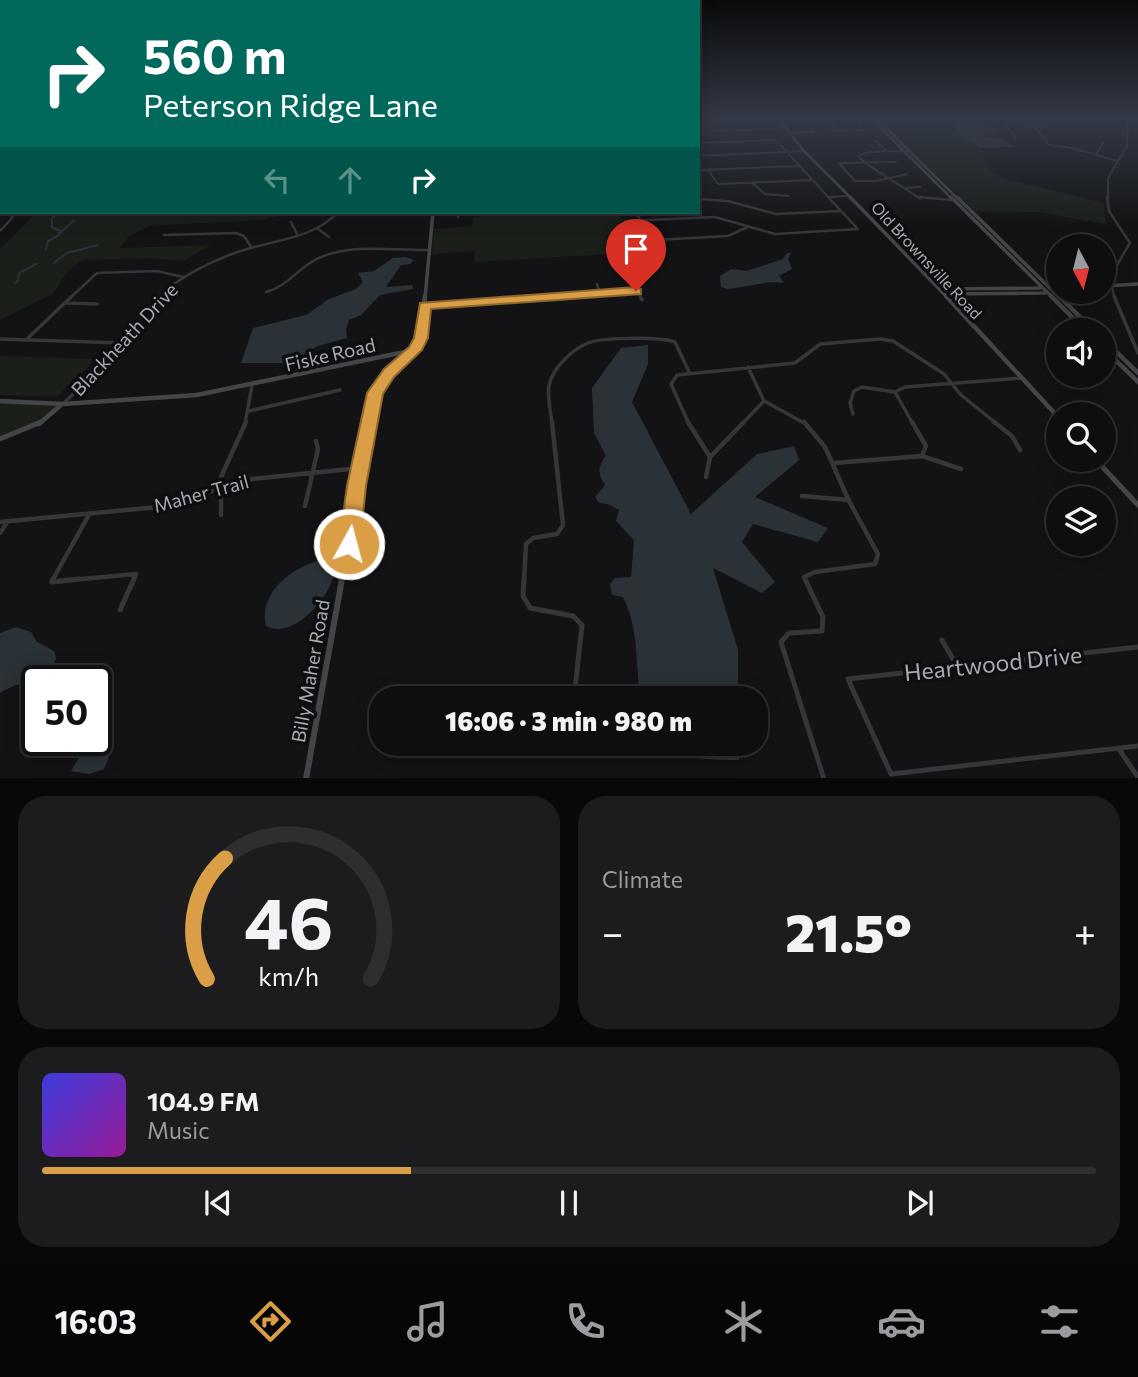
<!DOCTYPE html>
<meta charset="utf-8">
<style>
:root{--surface:#0e0e10;--page:#1c1c1e;--text:#f1f3f6;--muted:#9b9c9f;--line:#2e2e30;--accent:#da9e46}
body{margin:0;font-family:Commissioner,sans-serif;background:var(--page);color:var(--text);height:100vh;display:flex;flex-direction:column;font-size:26px;white-space:nowrap}
*{box-sizing:border-box;margin:0}
p{font-size:23px;color:var(--muted)}
.icon{flex:none;width:38px;height:38px;fill:none;stroke:currentColor;stroke-width:2;stroke-linecap:round;stroke-linejoin:round}
.map{position:relative;height:778px;overflow:hidden}
.panel{display:flex;flex-direction:column;gap:18px;padding:18px;background:#080809;flex:1}
.panel>*{flex:none}
.hud{position:absolute;left:0px;top:0px;width:700px;height:214px;box-shadow:0 4px 18px #0003,0 0 0 2px var(--line);background:#00695c;color:#fff;overflow:hidden}
.needle{width:46px;rotate:173deg}
.fabs{position:absolute;left:1046px;top:234px;display:grid;gap:14px}
.fabs a{display:grid;place-items:center;width:70px;height:70px;border-radius:50%;background:var(--surface);box-shadow:0 4px 18px #0003,0 0 0 2px var(--line);font-size:35px}
.speed{position:absolute;left:21px;top:665px;display:flex;gap:14px;font-size:35px;font-weight:700;text-align:center}
.speed>*{display:grid;place-content:center;width:91px;height:91px;border-radius:50%;background:var(--surface);box-shadow:0 4px 18px #0003,0 0 0 2px var(--line);line-height:1}
.speed .limit{border:4px solid #111;border-radius:10px;background:#fff;color:#111}
.pin{position:absolute;display:grid;place-items:center;width:60px;height:60px;color:#fff;margin:-72px -30px;border-radius:50% 50% 50% 0;rotate:-45deg;box-shadow:0 0 7px #0007}
.pin .icon{rotate:45deg}
.me{position:absolute;width:77px;margin:-38px;rotate:7deg;stroke-linejoin:round;filter:drop-shadow(0 0 5px #0008)}
.turn{display:flex;align-items:center;gap:24px;height:147px;padding:0 28px;font-size:32px}
.turn .icon{width:91px;height:91px;stroke-width:2.5}
.turn b{display:block;font-size:49px;line-height:60px}
.lanes{display:flex;align-items:center;height:66px;padding:0 28px;background:#0003;justify-content:center;gap:35px;direction:ltr}
.lanes .off{opacity:.35}
.big{font-size:52px;font-weight:800;line-height:1.1}
.panel .widget{flex:1;display:flex;flex-direction:column;justify-content:center;gap:10px;min-width:0;padding:0 24px;border-radius:28px;background:var(--page)}
.panel .dial{align-items:center;gap:0}
.dial svg{height:182px;overflow:visible;fill:none;stroke:var(--line);stroke-width:7;stroke-linecap:round;text-anchor:middle}
.dial text{fill:var(--text);stroke:none}
.song{display:flex;align-items:center;gap:21px}
.cover{width:84px;height:84px;border-radius:10px;background:linear-gradient(135deg,hsl(240 70% 55%),hsl(300 70% 35%))}
.played{height:7px;border-radius:4px;background:linear-gradient(90deg,var(--accent) 35%,var(--line) 35%)}
.keys{display:flex;justify-content:space-around;direction:ltr}
.heat{display:flex;justify-content:space-between;align-items:center;font-size:38px;direction:ltr}
.panel .tiles{flex:1;display:grid;gap:18px;grid-template-columns:1fr 1fr}
.widget:last-child{grid-column:span 2}
.trip{position:absolute;left:369px;top:686px;width:399px;height:70px;border-radius:28px;background:var(--surface);box-shadow:0 4px 18px #0003,0 0 0 2px var(--line);font-weight:800;line-height:70px;text-align:center}
.tab-bar{display:flex;height:112px;justify-content:space-around;align-items:center;background:#060606;color:var(--muted)}
.tab-bar .icon{width:49px;height:49px}
.tab-bar .on{color:var(--accent)}
.tab-bar b{font-size:32px;color:var(--text)}
.map>svg:first-child{display:block}
.green{fill:#1a1f1a}
.water{fill:#2b3237}
.lines{fill:none;stroke-linecap:round;stroke-linejoin:round}
.stream{stroke:#2b3237;stroke-width:2}
.street-far4{stroke:#353639;stroke-width:2}
.street-far3{stroke:#353639;stroke-width:2.5}
.street-far2{stroke:#353639;stroke-width:3.5}
.street-far1{stroke:#353639;stroke-width:4.5}
.street{stroke:#353639;stroke-width:5}
.secondary-far4{stroke:#434549;stroke-width:2.5}
.secondary-far3{stroke:#434549;stroke-width:3.5}
.secondary-far2{stroke:#434549;stroke-width:4.5}
.secondary-far1{stroke:#434549;stroke-width:5}
.secondary{stroke:#434549;stroke-width:6}
.route{fill:#da9e46;stroke:#8e672e;stroke-width:2}
.labels{text-anchor:middle;dominant-baseline:central;stroke-width:7;stroke-linejoin:round;paint-order:stroke}
.far-street-label{font-size:16px;fill:#a7abb3;stroke:#0e0e10}
.street-label{font-size:19px;fill:#a7abb3;stroke:#0e0e10}
.near-street-label{font-size:23px;fill:#a7abb3;stroke:#0e0e10}
</style>
<div class="map">
<svg width="1138" height="779" viewBox="0 0 1138 779">
<rect width="100%" height="100%" fill="#131315"/>
<!-- green -->
<path class="green" d="M877 118H936L980 148 992 172 1000 178 1104 203 1106 224 1038 212 975 211Z
M37 212H86L87 214 106 215 119 212H296L261 220 149 226 129 236 119 248 211 245 183 261 153 258 82 260 66 273 54 293 0 320V249Z
M496 212H617L645 252 474 262V251L432 254 434 229 472 226 473 218Z
M0 356 96 359 57 397 0 395Z
M0 401 63 404 49 417 0 439Z"/>
<!-- water -->
<path class="water" d="M964 119 977 125 996 128 997 131 983 132 984 136 1004 140 1014 147 980 148 959 134 952 123H958L956 120Z
M787 253H791L788 259 792 269 779 276 784 283 771 282 728 289 721 287 720 276 731 269 747 271 783 259Z
M406 257 414 260 410 264 401 265 386 287 413 285V289L380 295 361 315 349 320 346 330 347 338 318 346 290 363H241L253 328 306 315 329 299 356 289 363 282 358 273 374 271 393 258Z
M648 345V364L632 402 691 514 757 454 794 446 799 460 755 497 828 528 818 542 753 524 742 542 775 582 762 593 713 568 738 650V698H640C636 665 639 629 623 597L612 595 610 584 615 578 631 577 634 540 616 521 619 510 608 504 599 503 595 497 605 485C598 474 597 467 606 456L594 433 592 388 621 348Z
M325 559 336 563C337 590 295 642 266 626 258 591 295 565 325 559Z
M16 627 31 632 37 642 54 651 56 658C50 680 17 681 0 693V633Z
M627 744H739V760C715 761 646 755 627 744Z
M99 745 108 747 110 754 104 769 89 774 71 771 81 755Z"/>
<g class="lines">
<!-- stream -->
<path class="stream" d="M61 232 74 220
M46 249 48 241 59 235 60 231 52 227V218L58 212
M54 263 67 253 98 245
M18 278 19 273 36 264
M16 283 18 280"/>
<!-- street-far4 -->
<path class="street-far4" d="M732 118 742 130
M801 118 814 132
M979 118 1046 126
M1028 118 1049 145 1072 148 1117 161
M831 123 839 132
M1006 123 1016 140
M698 132 786 128
M790 133 863 130 855 118
M0 136 2 134
M875 141 887 151
M698 143 776 140 830 199
M698 148 703 156
M908 151 868 152 858 156C876 174 900 183 920 199
M1096 155 1103 143
M698 156 804 151
M896 162 839 163 855 181H876L907 174
M698 170 800 166
M708 170 718 184 813 180
M752 183 765 194 789 196
M905 188 920 187
M830 197 849 196
M1108 199V178L1127 146 1128 118"/>
<!-- street-far3 -->
<path class="street-far3" d="M830 197H834
M918 197 953 200
M1107 197 1109 211 1130 243C1119 262 1106 277 1115 298
M698 199 728 201 776 214 841 211
M635 212 656 240 728 236 748 227
M458 217 459 212
M625 221 715 217 775 234 858 229 828 197
M291 222 298 236
M318 229 329 237
M0 231 13 217 6 212
M164 235 236 233 244 236 251 247
M623 250 631 282 641 298
M597 284 600 294
M266 292C289 286 300 265 321 257 355 243 395 251 430 250
M70 298 97 273 157 271 183 277
M156 298C178 279 205 264 232 254 267 240 312 241 338 212
M534 298 636 291"/>
<!-- street-far2 -->
<path class="street-far2" d="M640 296 642 300
M1114 296 1138 353
M66 303 97 304
M425 306 559 296
M28 338 72 296
M0 339 123 343
M764 401 806 424
M63 404 120 348 158 296
M249 411 340 390
M853 414 850 403 854 391 862 387 895 392
M245 424 252 385
M552 424C551 412 547 397 549 386 552 368 573 349 588 343 604 337 660 337 675 342L689 372
M689 424 671 384 677 375 795 363 820 344 880 339 893 341 944 374 961 395 997 424
M742 424 764 401 748 367
M913 424 895 392 905 387 1022 378"/>
<!-- street-far1 -->
<path class="street-far1" d="M688 422 710 457 706 477
M804 422 825 447 849 501 878 554 875 564 815 572 804 577 806 581
M994 422 1012 436 1020 450
M922 456 961 469
M710 457 744 422
M834 463 922 456 926 446 912 422
M802 496 849 500
M305 506 318 449 316 441
M221 515V477L246 422
M0 522 158 507 252 479 360 468
M0 533 8 521
M52 581 90 513
M60 581 136 574 133 581
M524 581 526 544 533 538 557 534 563 525 552 422"/>
<!-- street -->
<path class="street" d="M524 579 523 596 530 608 573 616 582 625 574 698
M805 579 823 617 822 631 789 633 781 642 824 779
M52 582 79 579
M52 582 53 579
M120 610 134 579
M942 640 957 666
M1138 647 848 679 891 774 1138 746
M1118 748 1138 777"/>
<!-- secondary-far4 -->
<path class="secondary-far4" d="M778 118 804 151 852 199
M871 118 952 199
M876 118 958 199"/>
<!-- secondary-far3 -->
<path class="secondary-far3" d="M850 197 948 298
M951 197 1053 298
M957 197 1060 298
M1104 286 1138 284
M941 289 1040 288
M946 294 1045 293
M425 298 433 212"/>
<!-- secondary-far2 -->
<path class="secondary-far2" d="M946 296 1059 418
M1051 296 1086 331
M1059 296 1094 331
M1104 340 1138 373
M1104 349 1138 382
M0 401 63 404 197 395 414 350
M39 424 62 404
M370 424 375 393 379 385 421 338 425 296"/>
<!-- secondary-far1 -->
<path class="secondary-far1" d="M0 439 41 422
M1096 460 1138 505
M341 581 370 422"/>
<!-- secondary -->
<path class="secondary" d="M306 779 342 579"/>
</g>
<!-- sky -->
<linearGradient id="sky" x2="0" y2="1"><stop stop-color="#0a0a0c"/><stop offset="0.52" stop-color="#333946"/><stop offset="1" stop-color="#333946" stop-opacity="0"/></linearGradient>
<rect width="1138" height="227" fill="url(#sky)"/>
<!-- route -->
<path class="route" d="M636 287 641 289V294L431 309 428 338 422 350 394 377 383 394 366 486 360 544 357 551 349 553 342 551 339 544 347 486 367 393 384 369 409 347 414 338 420 303Z"/>
<g class="labels">
<!-- far-street labels -->
<g class="far-street-label">
<text transform="translate(927 260) rotate(47)">Old Brownsville Road</text>
</g>
<!-- street labels -->
<g class="street-label">
<text transform="translate(124 339) rotate(-47)">Blackheath Drive</text>
<text transform="translate(330 354) rotate(-13)">Fiske Road</text>
<text transform="translate(201 493) rotate(-15)">Maher Trail</text>
<text transform="translate(310 671) rotate(-80)">Billy Maher Road</text>
</g>
<!-- near-street labels -->
<g class="near-street-label">
<text transform="translate(993 663) rotate(-6)">Heartwood Drive</text>
</g>
</g>
</svg>
<div class="fabs">
<a><svg class="needle" viewBox="-14 -14 28 28"><path d="M0-13l5 13h-10z" fill="#e53935"/><path d="M0 13l5-13h-10z" fill="#9b9c9f"/></svg></a>
<a><svg class="icon" aria-label="sound" viewBox="0 0 24 24"><path d="M4 9h4l5-4v14l-5-4H4zM17 9q2 3 0 6"/></svg></a>
<a><svg class="icon" aria-label="search" viewBox="0 0 24 24"><circle cx="10" cy="10" r="6"/><path d="M15 15l6 6"/></svg></a>
<a><svg class="icon" aria-label="layers" viewBox="0 0 24 24"><path d="M12 4l9 5-9 5-9-5zM3 14l9 5 9-5"/></svg></a>
</div>
<div class="speed"><div class="limit">50</div></div>
<div class="pin" style="left:636px;top:291px;background:#d93025"><svg class="icon" aria-label="arrive" viewBox="0 0 24 24"><path d="M6 21V4h12l-3 4 3 4H6"/></svg></div>
<svg class="me" style="left:349px;top:544px" viewBox="-20 -20 40 40"><circle r="17" fill="#da9e46" stroke="#fff" stroke-width="3"/><path d="M0-11L8 9 0 5-8 9z" fill="#fff"/></svg>
<div class="trip">16:06 · 3 min · 980 m</div>
<div class="hud">
<div class="turn"><svg class="icon" aria-label="right" viewBox="0 0 24 24"><path d="M7 20v-9h11M14 6l5 5-5 5"/></svg><div><b>560 m</b>Peterson Ridge Lane</div></div>
<div class="lanes"><svg class="icon off" aria-label="left" viewBox="0 0 24 24"><path d="M17 20v-9H6M10 6l-5 5 5 5"/></svg><svg class="icon off" aria-label="ahead" viewBox="0 0 24 24"><path d="M12 20V5M6 11l6-6 6 6"/></svg><svg class="icon" aria-label="right" viewBox="0 0 24 24"><path d="M7 20v-9h11M14 6l5 5-5 5"/></svg></div>
</div>
</div>
<section class="panel">
<div class="tiles">
<div class="widget dial"><svg viewBox="0 0 100 80">
<path d="M14 69A42 42 0 1 1 86 69"/>
<path d="M14 69A42 42 0 0 1 22 16" stroke="#da9e46"/>
<text x="50" y="56" font-size="32" font-weight="700">46</text>
<text x="50" y="72" font-size="11">km/h</text>
</svg></div>
<div class="widget"><p>Climate</p>
<div class="heat"><a>−</a><b class="big">21.5°</b><a>+</a></div>
</div>
<div class="widget">
<div class="song"><i class="cover"></i><div><b>104.9 FM</b><p>Music</p></div></div>
<div class="played"></div>
<div class="keys"><svg class="icon" aria-label="previous" viewBox="0 0 24 24"><path d="M18 5L8 12l10 7zM5 5v14"/></svg><svg class="icon" aria-label="pause" viewBox="0 0 24 24"><path d="M8 5v14M16 5v14"/></svg><svg class="icon" aria-label="next" viewBox="0 0 24 24"><path d="M6 5l10 7-10 7zM19 5v14"/></svg></div>
</div>
</div>
</section>
<nav class="tab-bar">
<b>16:03</b>
<svg class="icon on" aria-label="directions" viewBox="0 0 24 24"><path d="M12 3l9 9-9 9-9-9zM9 14v-3h6M13 9l2 2-2 2"/></svg>
<svg class="icon" aria-label="music" viewBox="0 0 24 24"><path d="M9 18V5l10-2v13"/><circle cx="6" cy="18" r="3"/><circle cx="16" cy="16" r="3"/></svg>
<svg class="icon" aria-label="phone" viewBox="0 0 24 24"><path d="M5 4h4l2 5-3 2q2 4 5 5l2-3 5 2v4C11 20 4 13 5 4z"/></svg>
<svg class="icon" aria-label="climate" viewBox="0 0 24 24"><path d="M12 3v18M4 7l16 10M4 17L20 7"/></svg>
<svg class="icon" aria-label="car" viewBox="0 0 24 24"><path d="M5 17H2v-5l4-1 3-4h7l3 4 3 1v5h-3M9 17h6M6 11h13"/><circle cx="7" cy="17" r="2"/><circle cx="17" cy="17" r="2"/></svg>
<svg class="icon" aria-label="filters" viewBox="0 0 24 24"><path d="M4 7h16M4 17h16"/><circle cx="9" cy="7" r="2"/><circle cx="15" cy="17" r="2"/></svg>
</nav>
